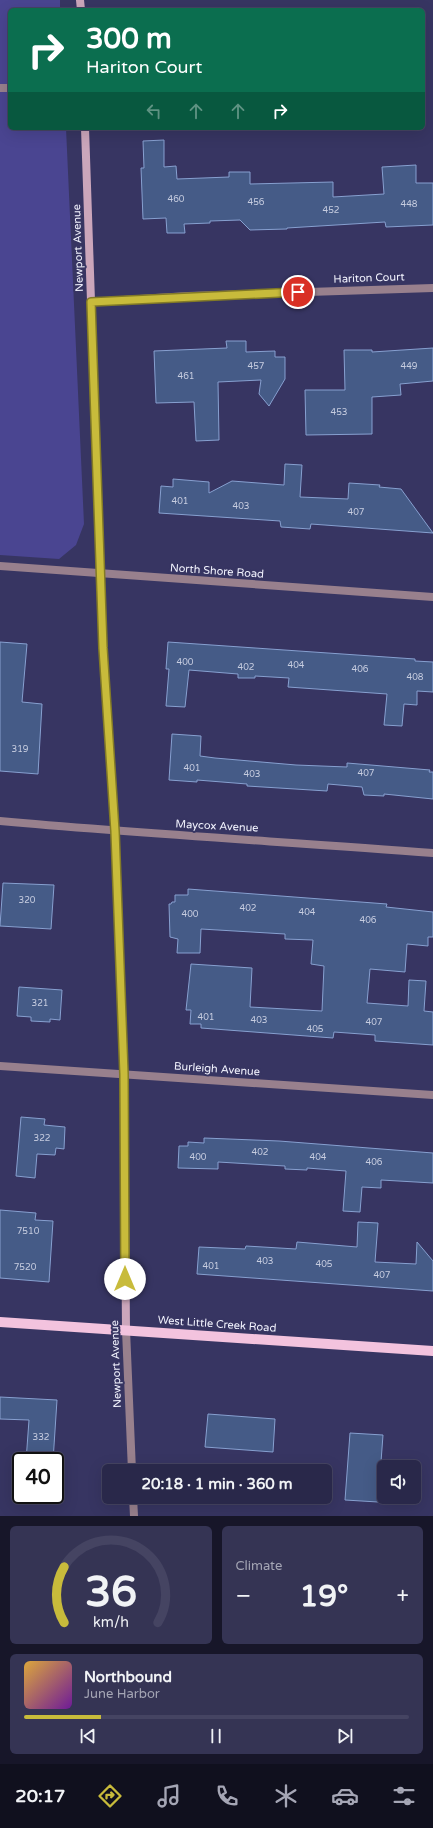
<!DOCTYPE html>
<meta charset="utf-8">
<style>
:root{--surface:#29284a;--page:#353454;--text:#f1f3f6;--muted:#a5a6b5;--line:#454462;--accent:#c8bb3b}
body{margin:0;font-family:"Varela Round",sans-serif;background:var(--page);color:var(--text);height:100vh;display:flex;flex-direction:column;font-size:15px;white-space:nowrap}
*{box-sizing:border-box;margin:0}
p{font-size:13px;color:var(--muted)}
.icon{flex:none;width:22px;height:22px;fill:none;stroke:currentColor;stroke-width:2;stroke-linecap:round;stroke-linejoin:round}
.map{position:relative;height:1516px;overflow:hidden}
.side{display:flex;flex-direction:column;gap:10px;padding:10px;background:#171629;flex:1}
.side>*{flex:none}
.banner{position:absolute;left:8px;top:8px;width:417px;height:122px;border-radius:6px;box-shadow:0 4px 16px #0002,0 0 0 1px var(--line);background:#0b6e4f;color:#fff;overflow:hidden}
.tools{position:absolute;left:377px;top:1460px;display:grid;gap:8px}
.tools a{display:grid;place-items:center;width:44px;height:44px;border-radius:6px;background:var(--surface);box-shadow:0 4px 16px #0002,0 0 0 1px var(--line);font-size:20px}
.speed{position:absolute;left:12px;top:1452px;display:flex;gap:8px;font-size:20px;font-weight:700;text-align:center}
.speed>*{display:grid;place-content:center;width:52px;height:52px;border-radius:50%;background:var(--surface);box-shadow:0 4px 16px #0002,0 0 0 1px var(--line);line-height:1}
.speed .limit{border:2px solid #111;border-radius:6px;background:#fff;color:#111}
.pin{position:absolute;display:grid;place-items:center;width:34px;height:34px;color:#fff;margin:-17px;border:2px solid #fff;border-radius:50%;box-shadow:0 1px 4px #0007}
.me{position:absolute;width:44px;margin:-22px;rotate:0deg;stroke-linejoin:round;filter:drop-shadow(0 0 3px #0008)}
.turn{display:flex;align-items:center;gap:14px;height:84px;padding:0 12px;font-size:18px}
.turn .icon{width:52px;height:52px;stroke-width:2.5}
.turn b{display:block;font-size:28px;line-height:34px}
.lanes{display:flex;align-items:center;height:38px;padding:0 12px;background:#0003;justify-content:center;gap:20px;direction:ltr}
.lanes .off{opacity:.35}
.big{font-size:30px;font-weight:700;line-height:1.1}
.side .widget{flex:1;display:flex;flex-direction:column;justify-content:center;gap:6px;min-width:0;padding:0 14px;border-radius:6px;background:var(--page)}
.side .dial{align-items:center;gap:0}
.dial svg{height:104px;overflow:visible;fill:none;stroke:var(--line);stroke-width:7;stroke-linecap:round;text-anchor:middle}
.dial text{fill:var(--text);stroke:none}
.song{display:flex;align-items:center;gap:12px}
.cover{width:48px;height:48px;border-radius:6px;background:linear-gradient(135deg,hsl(40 70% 55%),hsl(280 70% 35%))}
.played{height:4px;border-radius:2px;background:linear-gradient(90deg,var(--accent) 20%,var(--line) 20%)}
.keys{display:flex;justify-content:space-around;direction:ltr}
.heat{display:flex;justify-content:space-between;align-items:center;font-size:22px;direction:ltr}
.side .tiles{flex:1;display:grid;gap:10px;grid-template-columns:1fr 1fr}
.widget:last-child{grid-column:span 2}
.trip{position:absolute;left:102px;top:1464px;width:230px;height:40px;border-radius:6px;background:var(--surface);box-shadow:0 4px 16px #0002,0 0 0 1px var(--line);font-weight:700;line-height:40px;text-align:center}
.tabs{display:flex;height:64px;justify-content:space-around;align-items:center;background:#10101e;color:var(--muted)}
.tabs .icon{width:28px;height:28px}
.tabs .on{color:var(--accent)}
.tabs b{font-size:18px;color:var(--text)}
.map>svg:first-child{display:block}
.green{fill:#4a4591}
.building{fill:#455b87;stroke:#87a0d0}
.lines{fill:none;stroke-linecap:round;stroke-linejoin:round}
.lane{stroke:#98808d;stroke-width:8}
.street{stroke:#98808d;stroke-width:8}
.secondary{stroke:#cba6bb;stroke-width:8}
.primary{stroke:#f3c3de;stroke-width:10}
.route-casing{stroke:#827a26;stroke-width:10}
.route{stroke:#c8bb3b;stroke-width:7}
.labels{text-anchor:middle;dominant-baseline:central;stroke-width:4;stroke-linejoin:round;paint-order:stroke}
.number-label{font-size:9px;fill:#c7cde0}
.street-label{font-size:11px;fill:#f2f3fe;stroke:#373562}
</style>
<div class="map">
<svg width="433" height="1516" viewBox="0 0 433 1516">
<rect width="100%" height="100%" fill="#373562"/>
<!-- green -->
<path class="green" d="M0 0H60V10H10V128H66L84 524 76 545 59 559 0 555Z"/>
<!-- building -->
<path class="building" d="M164 140V167L176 166 177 179 229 177V172H250V184L333 182V197L384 194 382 167 416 165V183H433V225L386 227 385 222 287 228V229L250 230 240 220 210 221V223L184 224 185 233H167L166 218 143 219 141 168H144L143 141Z
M226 341H246V352L275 351V357H285V379L269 406 259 394 261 380 218 382 219 440 196 441 194 402 156 403 154 351 227 348Z
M433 348V381L400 384 401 395 372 397V434L306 435 305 390H345L344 350H372V352Z
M285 464 302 465 300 497 348 499 349 483 380 485 379 487 401 489 433 533 311 524 310 529 281 527 280 521 159 513 161 486 173 487V479L209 482V493L232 481 284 485Z
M0 642 27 644 22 702 42 704 38 774 0 771Z
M168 642 415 659V661L433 662V692L417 691V705L404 704 402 726 384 725 387 694 288 687 289 678 255 676V678H238V674L189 670 185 707 166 706 169 669H166Z
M172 734 201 736 200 756 215 758 296 765 347 767V763L430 770 429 772H433V799L384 794V796L364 795 362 787 328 784 327 791 247 786V784L197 780V782L169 780Z
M3 883 54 885 51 929 0 926Z
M188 889 387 904 386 907 433 912V937H428V946L407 944 405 972 370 969 367 1003 408 1006 409 980 426 981 424 1011 433 1012V1045L375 1041V1035L334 1032 333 1038 201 1028V1024H190L191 1010H186L191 964 252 968 250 1007 322 1011 324 966 311 964 313 940 285 939V934L201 929 200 953H177L178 939 170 937 169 904H171L172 902H175V895H188Z
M19 987 62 990 60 1020 50 1019V1022L31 1021V1017L17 1016Z
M21 1117 45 1119 44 1125 65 1127 64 1149 56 1148 55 1155 37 1154 35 1178 16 1176Z
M204 1138 279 1141 433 1153V1183L381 1180V1188L362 1187 360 1212 343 1211 346 1171 307 1168V1170L285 1169V1166L218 1162V1169L178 1168 179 1146H188V1142L204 1143Z
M0 1210 36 1213 35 1220 53 1221 49 1282 0 1278Z
M358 1222 378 1223 375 1262 416 1264 417 1242 433 1261V1291L197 1274 199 1247 245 1249 246 1246 296 1249 297 1242 357 1247Z
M0 1397 57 1400 53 1461H26L29 1420 0 1419Z
M208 1414 275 1419 273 1452 205 1447Z
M350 1433 383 1435 378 1502 345 1500Z"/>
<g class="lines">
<!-- lane -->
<path class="lane" d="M0 88H10"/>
<!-- street -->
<path class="street" d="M91 302 188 296 433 288
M0 566 433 597
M0 821C144 834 289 842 433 853
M0 1066 433 1095
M126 1330 132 1471
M133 1497 134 1516"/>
<!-- secondary -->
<path class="secondary" d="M80 0 81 10
M85 128 103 648 115 831 124 1074 126 1330"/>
<!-- primary -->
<path class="primary" d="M0 1322 433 1351"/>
</g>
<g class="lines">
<!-- route casing -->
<g class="route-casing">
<path id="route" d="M125 1279 124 1074 115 831 103 648 91 302 298 292"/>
</g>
<!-- route -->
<use href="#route" class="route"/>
</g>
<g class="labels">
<!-- number labels -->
<g class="number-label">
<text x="176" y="199">460</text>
<text x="256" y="202">456</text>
<text x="409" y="204">448</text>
<text x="331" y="210">452</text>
<text x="256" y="366">457</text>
<text x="409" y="366">449</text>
<text x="186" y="376">461</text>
<text x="339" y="412">453</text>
<text x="180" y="501">401</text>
<text x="241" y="506">403</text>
<text x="356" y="512">407</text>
<text x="185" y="662">400</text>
<text x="296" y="665">404</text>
<text x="246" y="667">402</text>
<text x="360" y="669">406</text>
<text x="415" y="677">408</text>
<text x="20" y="749">319</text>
<text x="192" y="768">401</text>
<text x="366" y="773">407</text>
<text x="252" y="774">403</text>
<text x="27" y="900">320</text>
<text x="248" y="908">402</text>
<text x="307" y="912">404</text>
<text x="190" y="914">400</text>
<text x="368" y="920">406</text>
<text x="40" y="1003">321</text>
<text x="206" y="1017">401</text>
<text x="259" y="1020">403</text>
<text x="374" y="1022">407</text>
<text x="315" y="1029">405</text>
<text x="42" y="1138">322</text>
<text x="260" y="1152">402</text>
<text x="198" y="1157">400</text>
<text x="318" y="1157">404</text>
<text x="374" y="1162">406</text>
<text x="28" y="1231">7510</text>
<text x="265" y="1261">403</text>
<text x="324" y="1264">405</text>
<text x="211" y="1266">401</text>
<text x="25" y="1267">7520</text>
<text x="382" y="1275">407</text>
<text x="41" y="1437">332</text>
</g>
<!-- street labels -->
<g class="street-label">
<text transform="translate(78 248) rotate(-92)">Newport Avenue</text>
<text transform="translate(369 278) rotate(-2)">Hariton Court</text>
<text transform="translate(217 571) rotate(4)">North Shore Road</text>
<text transform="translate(217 826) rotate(3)">Maycox Avenue</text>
<text transform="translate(217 1069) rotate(4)">Burleigh Avenue</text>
<text transform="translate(217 1324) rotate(4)">West Little Creek Road</text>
<text transform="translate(116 1364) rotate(-92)">Newport Avenue</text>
</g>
</g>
</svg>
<div class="tools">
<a><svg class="icon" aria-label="sound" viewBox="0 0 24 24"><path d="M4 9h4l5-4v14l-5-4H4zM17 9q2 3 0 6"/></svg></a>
</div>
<div class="speed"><div class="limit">40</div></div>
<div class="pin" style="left:298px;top:292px;background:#d93025"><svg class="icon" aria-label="arrive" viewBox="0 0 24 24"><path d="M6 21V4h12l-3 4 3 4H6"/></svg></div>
<svg class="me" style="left:125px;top:1279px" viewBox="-20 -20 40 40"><circle r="19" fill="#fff"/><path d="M0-13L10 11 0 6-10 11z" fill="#c8bb3b"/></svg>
<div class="trip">20:18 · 1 min · 360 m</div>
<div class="banner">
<div class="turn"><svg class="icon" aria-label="right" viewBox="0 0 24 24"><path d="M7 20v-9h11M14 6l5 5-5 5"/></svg><div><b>300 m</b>Hariton Court</div></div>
<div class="lanes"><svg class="icon off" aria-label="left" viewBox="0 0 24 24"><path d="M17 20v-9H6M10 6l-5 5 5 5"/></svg><svg class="icon off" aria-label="ahead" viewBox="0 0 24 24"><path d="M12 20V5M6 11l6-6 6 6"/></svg><svg class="icon off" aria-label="ahead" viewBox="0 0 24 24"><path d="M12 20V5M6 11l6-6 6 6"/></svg><svg class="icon" aria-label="right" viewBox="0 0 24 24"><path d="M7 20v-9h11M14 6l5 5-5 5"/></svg></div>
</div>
</div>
<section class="side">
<div class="tiles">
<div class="widget dial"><svg viewBox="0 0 100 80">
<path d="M14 69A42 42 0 1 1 86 69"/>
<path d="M14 69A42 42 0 0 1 14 26" stroke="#c8bb3b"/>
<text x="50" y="56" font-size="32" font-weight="700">36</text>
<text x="50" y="72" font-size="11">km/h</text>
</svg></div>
<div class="widget"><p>Climate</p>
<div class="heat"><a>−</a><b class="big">19°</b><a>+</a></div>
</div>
<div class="widget">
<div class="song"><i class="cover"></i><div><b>Northbound</b><p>June Harbor</p></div></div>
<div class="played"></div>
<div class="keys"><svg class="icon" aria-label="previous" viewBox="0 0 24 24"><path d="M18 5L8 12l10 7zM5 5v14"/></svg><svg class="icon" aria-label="pause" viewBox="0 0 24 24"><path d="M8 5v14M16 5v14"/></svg><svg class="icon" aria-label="next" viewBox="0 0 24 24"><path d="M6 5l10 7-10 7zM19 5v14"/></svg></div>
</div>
</div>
</section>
<nav class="tabs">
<b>20:17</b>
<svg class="icon on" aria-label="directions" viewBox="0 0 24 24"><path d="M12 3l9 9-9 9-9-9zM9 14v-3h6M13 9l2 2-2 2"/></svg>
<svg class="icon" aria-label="music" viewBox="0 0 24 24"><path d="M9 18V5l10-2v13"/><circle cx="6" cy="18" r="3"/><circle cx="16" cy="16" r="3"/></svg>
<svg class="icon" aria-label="phone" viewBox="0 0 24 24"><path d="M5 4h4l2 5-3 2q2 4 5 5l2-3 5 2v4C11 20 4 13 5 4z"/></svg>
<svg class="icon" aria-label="climate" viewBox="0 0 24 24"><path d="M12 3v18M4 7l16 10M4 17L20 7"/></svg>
<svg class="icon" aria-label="car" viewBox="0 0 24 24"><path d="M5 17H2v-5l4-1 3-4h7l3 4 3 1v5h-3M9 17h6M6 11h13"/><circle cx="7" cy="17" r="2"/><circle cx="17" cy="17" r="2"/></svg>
<svg class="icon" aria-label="filters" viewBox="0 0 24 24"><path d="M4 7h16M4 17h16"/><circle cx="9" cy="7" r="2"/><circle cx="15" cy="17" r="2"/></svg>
</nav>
